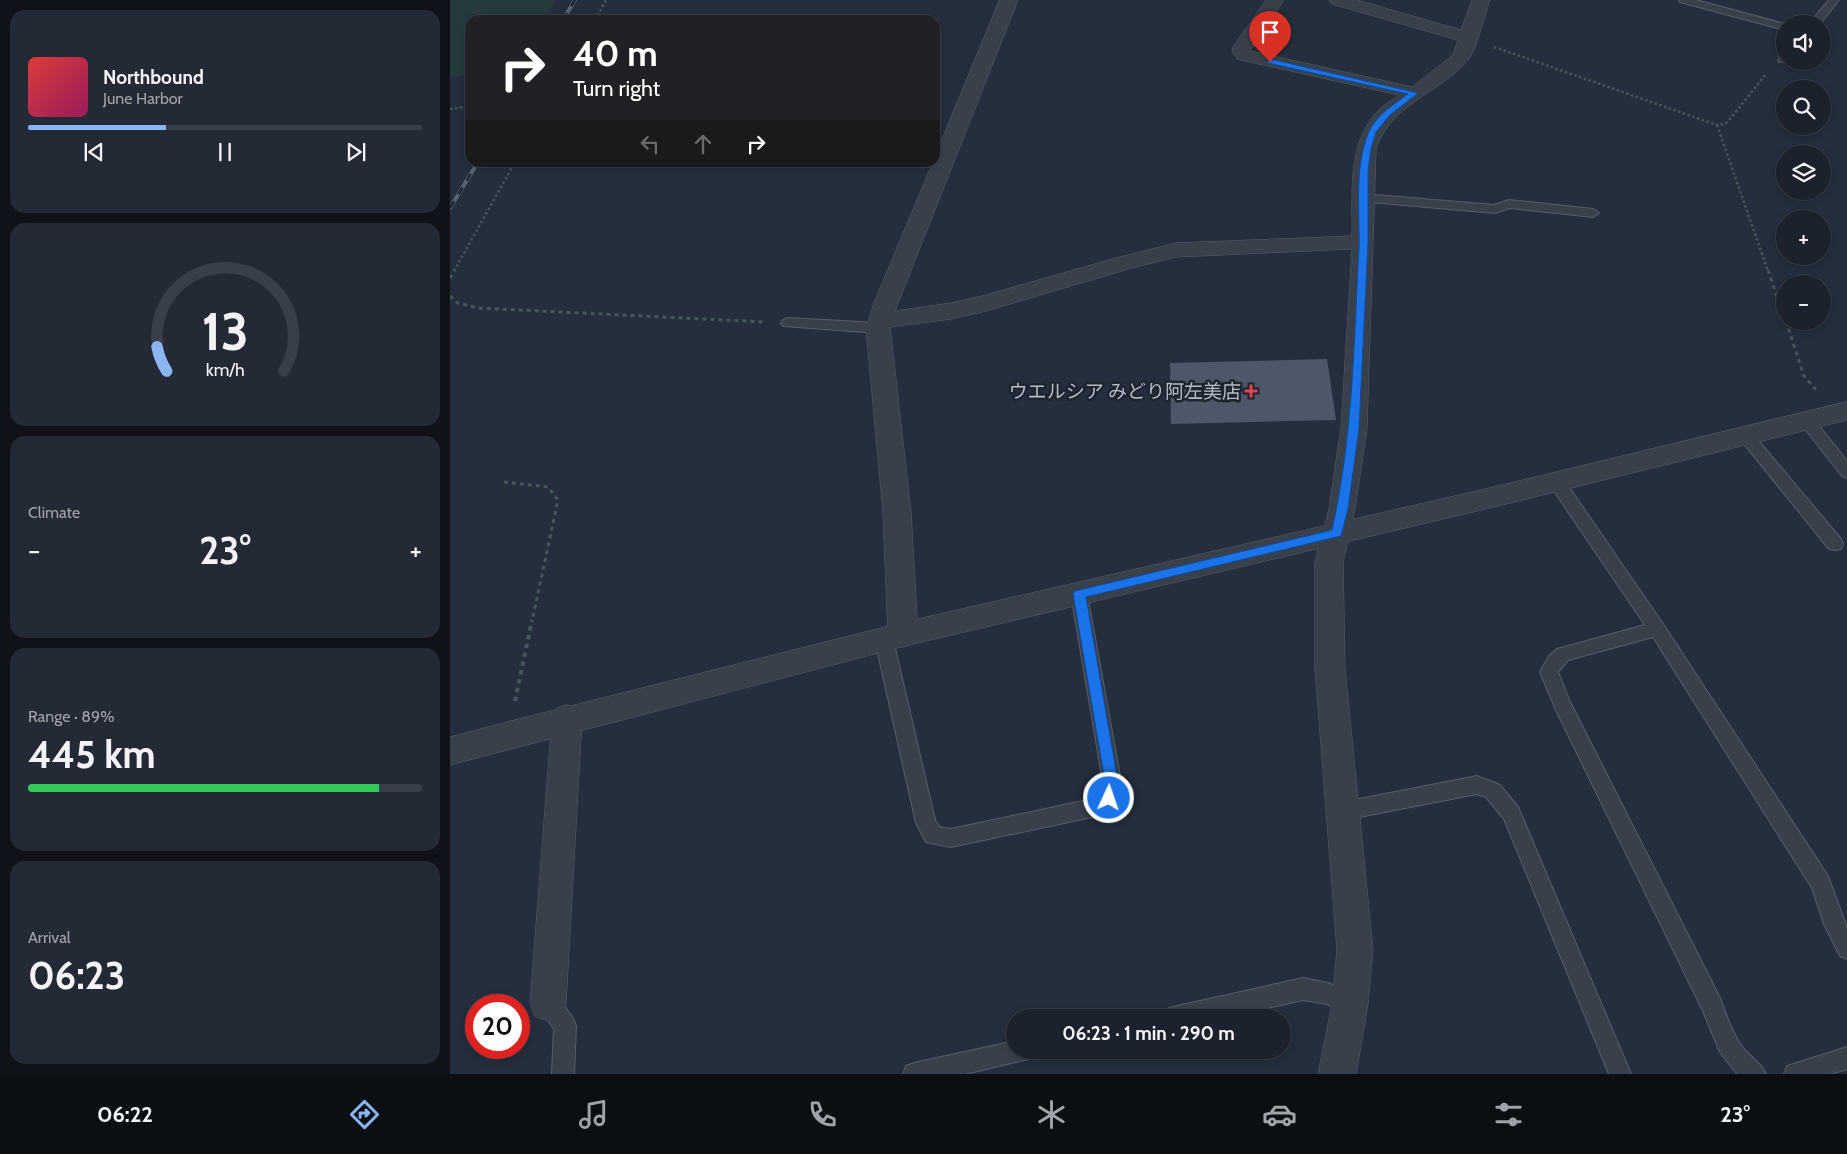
<!DOCTYPE html>
<meta charset="utf-8">
<style>
:root{--surface:#1b222d;--page:#242a35;--text:#f1f3f6;--muted:#a0a4aa;--line:#393f49;--accent:#8cb5f4}
body{margin:0;font-family:Cabin,"Noto Sans JP",sans-serif;background:var(--page);color:var(--text);height:100vh;display:flex;flex-direction:column;font-size:19px;white-space:nowrap}
*{box-sizing:border-box;margin:0}
p{font-size:16px;color:var(--muted)}
.icon{flex:none;width:28px;height:28px;fill:none;stroke:currentColor;stroke-width:2;stroke-linecap:round;stroke-linejoin:round}
.map{position:relative;flex:1;overflow:hidden}
.details{display:flex;flex-direction:column;gap:10px;padding:10px;background:#0f1319;width:450px}
.details>*{flex:none}
.hud{position:absolute;left:15px;top:15px;width:475px;height:152px;border-radius:15px;box-shadow:0 2px 8px #0003,0 0 0 1px var(--line);background:#202124;color:#fff;overflow:hidden}
.controls{position:absolute;left:1326px;top:15px;display:grid;gap:10px}
.controls a{display:grid;place-items:center;width:55px;height:55px;border-radius:50%;background:var(--surface);box-shadow:0 2px 8px #0003,0 0 0 1px var(--line);font-size:25px}
.speed{position:absolute;left:15px;top:994px;display:flex;gap:10px;font-size:25px;font-weight:700;text-align:center}
.speed>*{display:grid;place-content:center;width:65px;height:65px;border-radius:50%;background:var(--surface);box-shadow:0 2px 8px #0003,0 0 0 1px var(--line);line-height:1}
.speed .limit{border:8px solid #d22;background:#fff;color:#111}
.pin{position:absolute;display:grid;place-items:center;width:42px;height:42px;color:#fff;margin:-51px -21px;border-radius:50% 50% 50% 0;rotate:-45deg;box-shadow:0 0 5px #0007}
.pin .icon{rotate:45deg}
.me{position:absolute;width:55px;margin:-28px;rotate:3deg;stroke-linejoin:round;filter:drop-shadow(0 0 4px #0008)}
.turn{display:flex;align-items:center;gap:18px;height:105px;padding:0 25px;font-size:22px}
.turn .icon{width:65px;height:65px;stroke-width:2.5}
.turn b{display:block;font-size:35px;line-height:42px}
.lanes{display:flex;align-items:center;height:48px;padding:0 25px;background:#0003;justify-content:center;gap:25px;direction:ltr}
.lanes .off{opacity:.35}
.big{font-size:38px;font-weight:700;line-height:1.1}
.details .card{flex:1;display:flex;flex-direction:column;justify-content:center;gap:8px;min-width:0;padding:0 18px;border-radius:15px;background:var(--page)}
.details .dial{align-items:center;gap:0}
.dial svg{height:130px;overflow:visible;fill:none;stroke:var(--line);stroke-width:7;stroke-linecap:round;text-anchor:middle}
.dial text{fill:var(--text);stroke:none}
.song{display:flex;align-items:center;gap:15px}
.cover{width:60px;height:60px;border-radius:8px;background:linear-gradient(135deg,hsl(0 70% 55%),hsl(330 70% 35%))}
.played{height:5px;border-radius:2px;background:linear-gradient(90deg,var(--accent) 35%,var(--line) 35%)}
.keys{display:flex;justify-content:space-around;direction:ltr}
.heat{display:flex;justify-content:space-between;align-items:center;font-size:28px;direction:ltr}
.charge{height:8px;border-radius:4px;background:linear-gradient(90deg,#34c759 89%,var(--line) 0)}
.trip{position:absolute;left:556px;top:1009px;width:285px;height:50px;border-radius:25px;background:var(--surface);box-shadow:0 2px 8px #0003,0 0 0 1px var(--line);font-weight:700;line-height:50px;text-align:center}
.menu{display:flex;height:80px;justify-content:space-around;align-items:center;background:#0b0e12;color:var(--muted)}
.menu .icon{width:35px;height:35px}
.menu .active{color:var(--accent)}
.menu b{font-size:22px;color:var(--text)}
main{display:flex;flex:1;min-height:0}
.map>svg:first-child{display:block}
.green{fill:#263a3d}
.building{fill:#4d5767}
.lines{fill:none;stroke-linecap:round;stroke-linejoin:round}
.service-casing{stroke:#565e6a;stroke-width:2}
.minor-casing{stroke:#565e6a;stroke-width:1}
.tertiary-casing{stroke:#565e6a;stroke-width:1}
.path-far2{stroke:#44575a;stroke-width:2.5;stroke-dasharray:2.5 2.5;stroke-linecap:butt}
.path-far1{stroke:#44575a;stroke-width:3;stroke-dasharray:4 4;stroke-linecap:butt}
.path{stroke:#44575a;stroke-width:4;stroke-dasharray:4.5 4.5;stroke-linecap:butt}
.service{fill:#38404c;fill-rule:evenodd}
.minor{fill:#38404c;fill-rule:evenodd}
.tertiary{fill:#38404c;fill-rule:evenodd}
.rail-casing{stroke:#5a6473;stroke-width:4}
.rail{stroke:#1d2531;stroke-width:2.5;stroke-dasharray:8;stroke-linecap:butt}
.route{fill:#1a73e8;stroke:#114b97}
.health-dot{fill:#e0444e;stroke:#1d2531;stroke-width:2}
.labels{text-anchor:middle;dominant-baseline:central;stroke-width:5;stroke-linejoin:round;paint-order:stroke}
.poi-label{font-size:19px;fill:#b3bbc7;stroke:#1d2531;text-anchor:end}
</style>
<main>
<section class="details">
<div class="card">
<div class="song"><i class="cover"></i><div><b>Northbound</b><p>June Harbor</p></div></div>
<div class="played"></div>
<div class="keys"><svg class="icon" aria-label="previous" viewBox="0 0 24 24"><path d="M18 5L8 12l10 7zM5 5v14"/></svg><svg class="icon" aria-label="pause" viewBox="0 0 24 24"><path d="M8 5v14M16 5v14"/></svg><svg class="icon" aria-label="next" viewBox="0 0 24 24"><path d="M6 5l10 7-10 7zM19 5v14"/></svg></div>
</div>
<div class="card dial"><svg viewBox="0 0 100 80">
<path d="M14 69A42 42 0 1 1 86 69"/>
<path d="M14 69A42 42 0 0 1 8 54" stroke="#8cb5f4"/>
<text x="50" y="56" font-size="32" font-weight="700">13</text>
<text x="50" y="72" font-size="11">km/h</text>
</svg></div>
<div class="card"><p>Climate</p>
<div class="heat"><a>−</a><b class="big">23°</b><a>+</a></div>
</div>
<div class="card"><p>Range · 89%</p><b class="big">445 km</b><div class="charge"></div></div>
<div class="card"><p>Arrival</p><b class="big">06:23</b></div>
</section>
<div class="map">
<svg width="1397" height="1074" viewBox="0 0 1397 1074">
<rect width="100%" height="100%" fill="#242e3c"/>
<!-- green -->
<path class="green" d="M0 0H106L94 20H20V74L0 78Z"/>
<!-- building -->
<path class="building" d="M877 359 886 420 721 424 720 363Z"/>
<g class="lines">
<!-- service casing -->
<g class="service-casing">
<path id="service" d="M1229 0H1246L1335 24V30L1230 2Z
M1379 0H1389L1370 24H1359Z
M1335 54V61H1338L1329 62 1328 60 1331 55Z
M913 194 1044 205 1059 200 1143 209 1149 213 1143 217 1060 208 1045 213 909 201 907 198Z
M338 318 428 323 433 325 435 328 433 331 428 333 333 326 331 323 333 320Z
M1357 416 1362 417 1397 461V478L1392 476 1352 425 1350 421 1352 417Z
M1296 430 1301 432 1391 539 1393 544 1391 549 1385 550 1379 549 1291 440 1288 436 1291 432Z
M1108 478 1114 480 1213 624 1378 876 1397 928V959L1390 956 1374 924 1362 888 1203 637 1118 660 1108 672 1120 702 1270 998C1276 1014 1281 1031 1291 1045 1298 1056 1311 1062 1316 1074H1287L1270 1052 1253 1011 1106 710 1090 672 1099 656 1107 649 1195 625 1102 488 1100 484 1102 480Z
M629 587 635 589 637 594 670 776C669 797 669 807 647 816L501 847 476 842 466 823 425 640 428 635 434 633 440 635 443 640 485 820 489 827 501 829 642 799 650 793 652 776 621 594 623 589Z
M1027 776 1050 785 1068 807 1181 1074H1159L1054 819 1036 797 1027 794 894 820 887 817 884 811 887 805 894 802Z
M853 978 878 983 908 996 911 1004 908 1012 900 1015 877 1004 853 1000 773 1018H712L715 1010 723 1007Z
M98 992 106 995 123 1018 126 1026 124 1074H102L104 1029 87 1003 90 995Z
M565 1041V1050H586L583 1058 515 1074H453L456 1066 464 1063Z
M1397 1047V1069L1381 1074H1334L1337 1066Z"/>
</g>
<!-- minor casing -->
<g class="minor-casing">
<path id="minor" d="M550 0H568L445 311 501 303 536 295 666 258 726 243 902 236C903 192 896 142 930 109 935 104 943 100 949 95L787 59 782 51 783 47 816 0H834L800 51 962 87 1003 55 1008 40 882 4 879 0H907L1011 30 1022 0H1040C1035 14 1026 51 1018 60 988 95 942 102 926 149L917 428 905 509 893 562 895 669 923 950 918 1004 906 1074H868L882 1004 887 950 865 669V562L879 509 891 428 902 249 726 257 682 268 536 311 501 319 440 327 461 512 468 635 463 644 453 647 443 644 438 635 433 512 416 328 424 303 483 162H485V157Z
M117 705 128 709 132 719 116 1003 111 1016 98 1021 85 1016 80 1003 102 719 106 709Z"/>
</g>
<!-- tertiary casing -->
<g class="tertiary-casing">
<path id="tertiary" d="M1397 402V420L1044 507 455 646 0 765V737L57 722 455 622 1044 487Z"/>
</g>
<!-- path-far2 -->
<path class="path-far2" d="M145 20 156 0
M1044 47 1267 125 1275 124 1280 119 1316 74
M0 109 20 106
M1267 125 1318 271
M4 271 65 162"/>
<!-- path-far1 -->
<path class="path-far1" d="M1318 270 1335 320
M0 278 5 270
M0 296 8 303 28 308 316 322
M1336 321 1354 376 1367 391
M54 482 98 487 108 500 82 621"/>
<!-- path -->
<path class="path" d="M65 701 82 620"/>
<!-- service -->
<use href="#service" class="service"/>
<!-- minor -->
<use href="#minor" class="minor"/>
<!-- tertiary -->
<use href="#tertiary" class="tertiary"/>
<!-- rail casing -->
<g class="rail-casing">
<path id="rail" d="M113 20 125 0
M0 208 28 162"/>
</g>
<!-- rail -->
<use href="#rail" class="rail"/>
</g>
<!-- route -->
<path class="route" d="M820 59 968 93 940 115 926 132 921 149 918 171V244L909 428 898 509 891 536 636 597 667 776 664 802 659 804 654 802 652 798 654 776 623 594 625 591 882 530C903 437 904 341 909 247 910 210 904 169 918 134 924 117 943 105 958 94L818 63 817 62Z"/>
<!-- markers -->
<path class="health-dot" d="M798.5 383.5h5v5h5v5h-5v5h-5v-5h-5v-5h5z"/>
<g class="labels">
<!-- poi labels -->
<g class="poi-label">
<text x="791" y="391">ウエルシア みどり阿左美店</text>
</g>
</g>
</svg>
<div class="controls">
<a><svg class="icon" aria-label="sound" viewBox="0 0 24 24"><path d="M4 9h4l5-4v14l-5-4H4zM17 9q2 3 0 6"/></svg></a>
<a><svg class="icon" aria-label="search" viewBox="0 0 24 24"><circle cx="10" cy="10" r="6"/><path d="M15 15l6 6"/></svg></a>
<a><svg class="icon" aria-label="layers" viewBox="0 0 24 24"><path d="M12 4l9 5-9 5-9-5zM3 14l9 5 9-5"/></svg></a>
<a>+</a>
<a>−</a>
</div>
<div class="speed"><div class="limit">20</div></div>
<div class="pin" style="left:820px;top:62px;background:#d93025"><svg class="icon" aria-label="arrive" viewBox="0 0 24 24"><path d="M6 21V4h12l-3 4 3 4H6"/></svg></div>
<svg class="me" style="left:659px;top:798px" viewBox="-20 -20 40 40"><circle r="17" fill="#1a73e8" stroke="#fff" stroke-width="3"/><path d="M0-11L8 9 0 5-8 9z" fill="#fff"/></svg>
<div class="trip">06:23 · 1 min · 290 m</div>
<div class="hud">
<div class="turn"><svg class="icon" aria-label="right" viewBox="0 0 24 24"><path d="M7 20v-9h11M14 6l5 5-5 5"/></svg><div><b>40 m</b>Turn right</div></div>
<div class="lanes"><svg class="icon off" aria-label="left" viewBox="0 0 24 24"><path d="M17 20v-9H6M10 6l-5 5 5 5"/></svg><svg class="icon off" aria-label="ahead" viewBox="0 0 24 24"><path d="M12 20V5M6 11l6-6 6 6"/></svg><svg class="icon" aria-label="right" viewBox="0 0 24 24"><path d="M7 20v-9h11M14 6l5 5-5 5"/></svg></div>
</div>
</div>
</main>
<nav class="menu">
<b>06:22</b>
<svg class="icon active" aria-label="directions" viewBox="0 0 24 24"><path d="M12 3l9 9-9 9-9-9zM9 14v-3h6M13 9l2 2-2 2"/></svg>
<svg class="icon" aria-label="music" viewBox="0 0 24 24"><path d="M9 18V5l10-2v13"/><circle cx="6" cy="18" r="3"/><circle cx="16" cy="16" r="3"/></svg>
<svg class="icon" aria-label="phone" viewBox="0 0 24 24"><path d="M5 4h4l2 5-3 2q2 4 5 5l2-3 5 2v4C11 20 4 13 5 4z"/></svg>
<svg class="icon" aria-label="climate" viewBox="0 0 24 24"><path d="M12 3v18M4 7l16 10M4 17L20 7"/></svg>
<svg class="icon" aria-label="car" viewBox="0 0 24 24"><path d="M5 17H2v-5l4-1 3-4h7l3 4 3 1v5h-3M9 17h6M6 11h13"/><circle cx="7" cy="17" r="2"/><circle cx="17" cy="17" r="2"/></svg>
<svg class="icon" aria-label="filters" viewBox="0 0 24 24"><path d="M4 7h16M4 17h16"/><circle cx="9" cy="7" r="2"/><circle cx="15" cy="17" r="2"/></svg>
<b>23°</b>
</nav>
